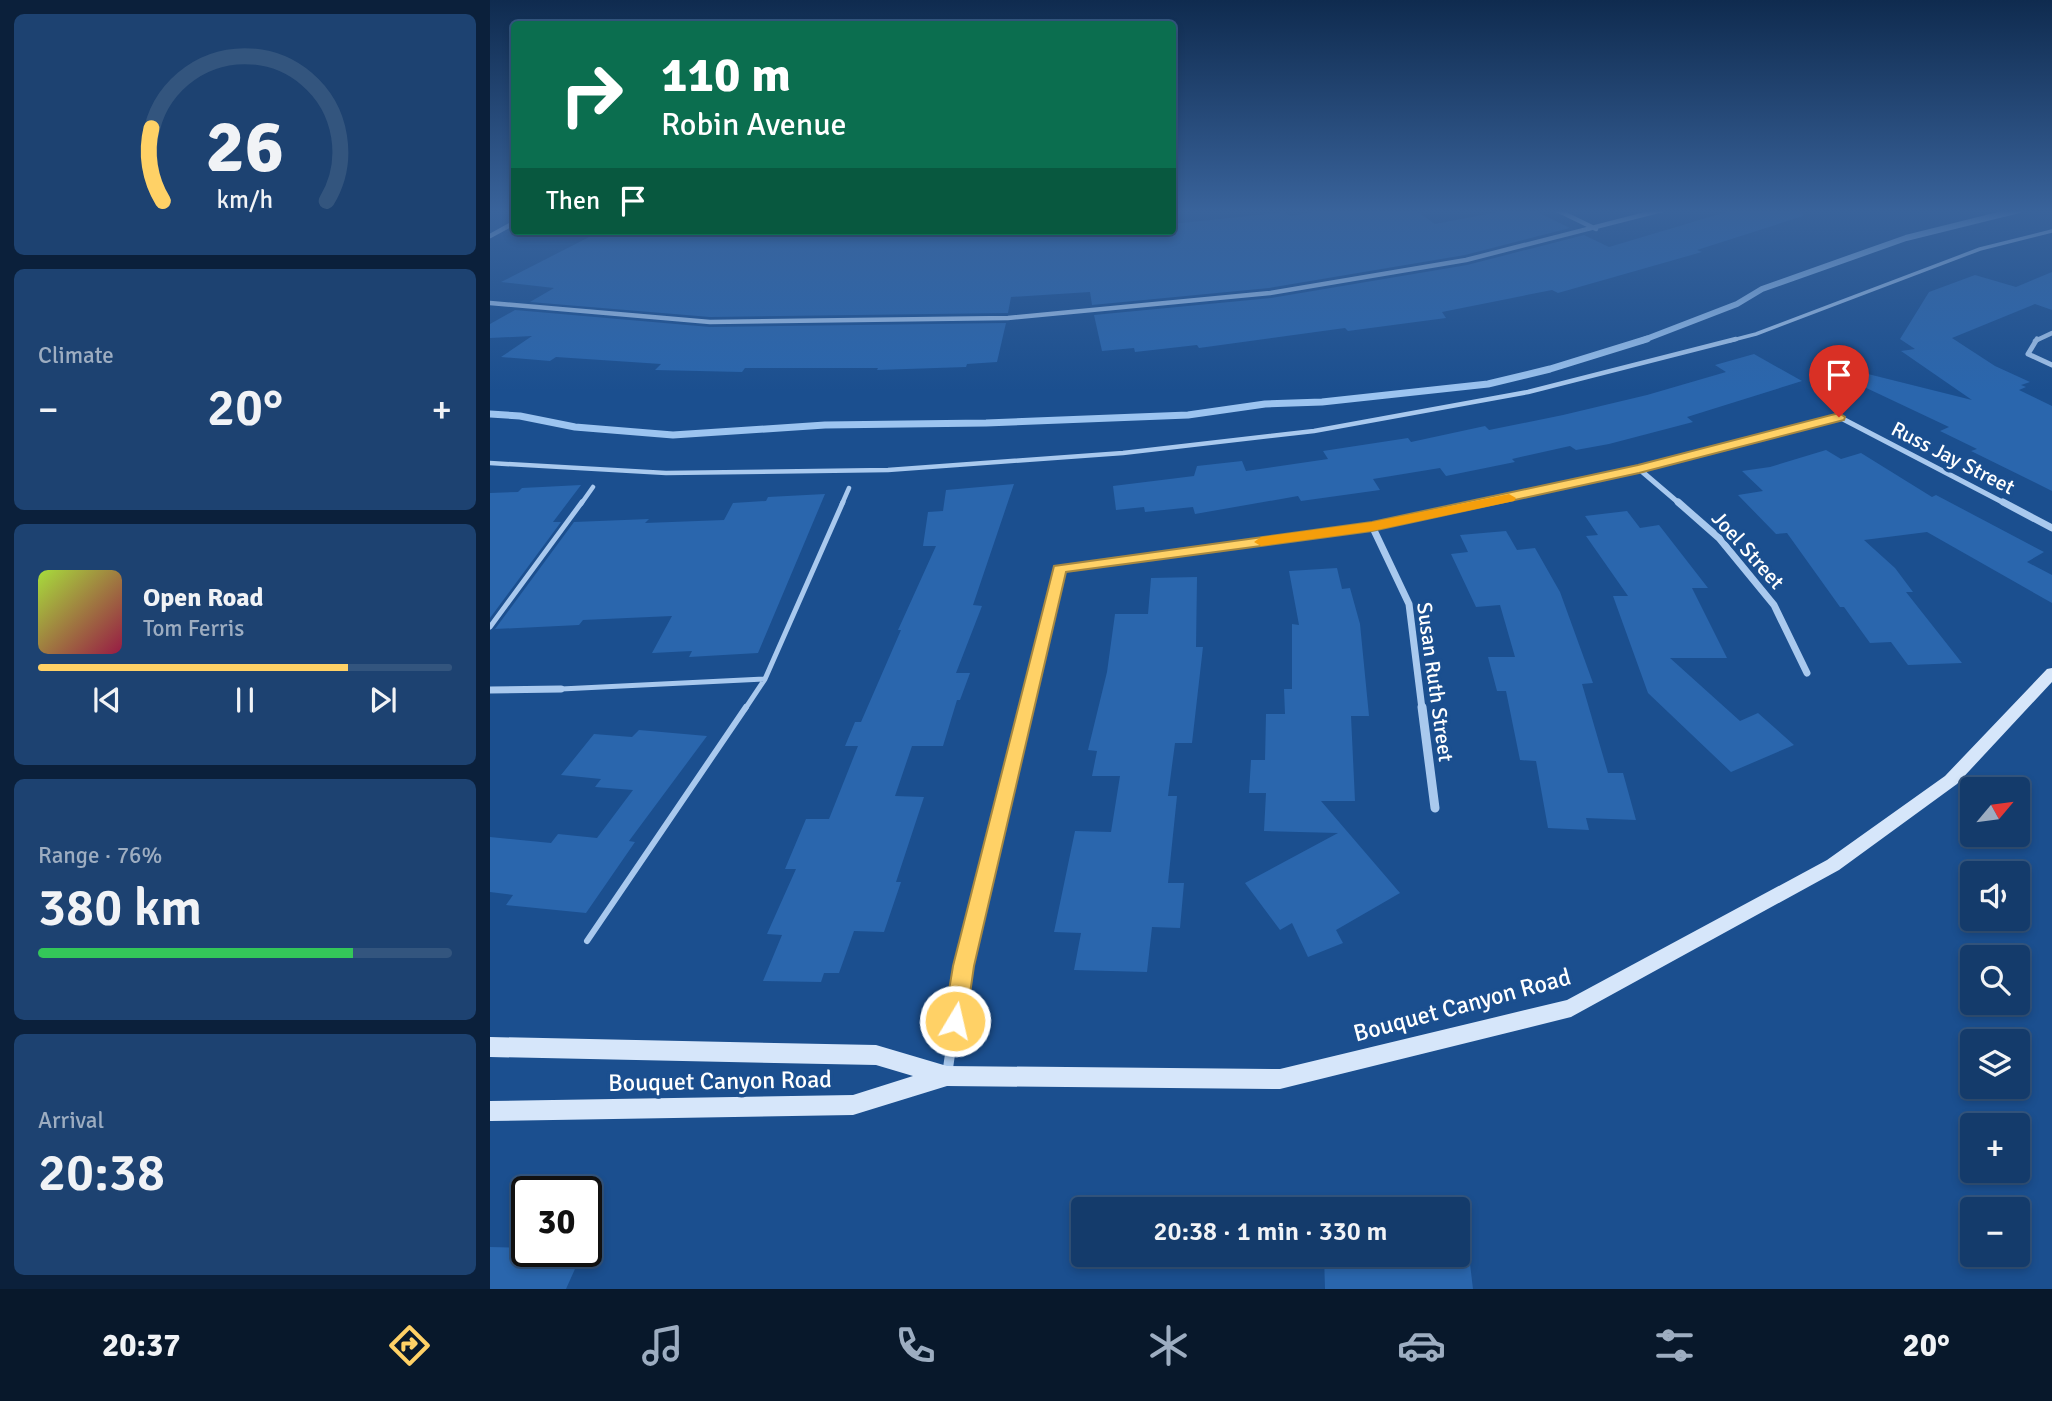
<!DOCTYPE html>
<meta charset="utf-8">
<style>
:root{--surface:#143b6b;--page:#1d4271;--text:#f1f3f6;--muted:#9dadc1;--line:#33557e;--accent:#ffd166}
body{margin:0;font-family:Signika,sans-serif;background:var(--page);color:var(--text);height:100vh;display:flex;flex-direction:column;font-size:26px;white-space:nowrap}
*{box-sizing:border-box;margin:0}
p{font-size:23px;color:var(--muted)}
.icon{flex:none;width:38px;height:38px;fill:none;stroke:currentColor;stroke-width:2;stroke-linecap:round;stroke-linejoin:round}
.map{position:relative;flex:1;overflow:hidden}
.side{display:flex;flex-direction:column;gap:14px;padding:14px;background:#0b203b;width:490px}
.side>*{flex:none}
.hud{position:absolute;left:21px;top:21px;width:665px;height:214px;border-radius:7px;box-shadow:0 4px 10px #0003,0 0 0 2px var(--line);background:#0b6e4f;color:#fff;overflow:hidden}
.needle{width:46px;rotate:61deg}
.buttons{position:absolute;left:1470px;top:777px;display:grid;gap:14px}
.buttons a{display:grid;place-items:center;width:70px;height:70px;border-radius:7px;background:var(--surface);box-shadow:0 4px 10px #0003,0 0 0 2px var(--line);font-size:35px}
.speed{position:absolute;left:21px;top:1176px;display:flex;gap:14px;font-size:35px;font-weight:700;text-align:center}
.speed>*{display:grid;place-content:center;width:91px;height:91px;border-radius:50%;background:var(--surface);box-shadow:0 4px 10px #0003,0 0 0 2px var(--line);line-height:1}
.speed .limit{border:4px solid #111;border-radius:10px;background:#fff;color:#111}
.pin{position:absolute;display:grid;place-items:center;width:60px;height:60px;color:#fff;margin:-72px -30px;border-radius:50% 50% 50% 0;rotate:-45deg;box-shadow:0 0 7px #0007}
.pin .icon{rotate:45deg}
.me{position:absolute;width:77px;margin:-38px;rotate:9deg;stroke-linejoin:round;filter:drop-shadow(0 0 5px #0008)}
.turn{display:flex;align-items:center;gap:24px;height:147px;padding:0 35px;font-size:32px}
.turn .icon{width:91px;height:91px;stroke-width:2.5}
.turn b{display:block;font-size:49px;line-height:60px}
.then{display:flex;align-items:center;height:66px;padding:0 35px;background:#0003;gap:14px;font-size:26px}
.big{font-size:52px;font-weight:600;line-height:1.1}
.side .card{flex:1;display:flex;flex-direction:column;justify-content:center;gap:10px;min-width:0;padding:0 24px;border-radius:10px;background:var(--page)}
.side .dial{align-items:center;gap:0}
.dial svg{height:182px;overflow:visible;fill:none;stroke:var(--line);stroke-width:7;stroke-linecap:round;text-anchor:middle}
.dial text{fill:var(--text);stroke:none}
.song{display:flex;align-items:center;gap:21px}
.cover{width:84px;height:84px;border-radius:10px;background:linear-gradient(135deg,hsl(80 70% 55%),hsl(340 70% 35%))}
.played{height:7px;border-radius:4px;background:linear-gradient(90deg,var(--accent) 75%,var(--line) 75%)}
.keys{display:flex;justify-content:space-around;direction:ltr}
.heat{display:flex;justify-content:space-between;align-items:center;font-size:38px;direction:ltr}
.charge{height:10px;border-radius:5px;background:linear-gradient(90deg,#34c759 76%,var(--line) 0)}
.trip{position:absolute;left:581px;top:1197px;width:399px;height:70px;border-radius:7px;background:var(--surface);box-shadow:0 4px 10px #0003,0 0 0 2px var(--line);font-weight:600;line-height:70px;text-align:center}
.menu{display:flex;height:112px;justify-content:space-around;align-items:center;background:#08182b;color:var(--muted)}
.menu .icon{width:49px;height:49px}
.menu .selected{color:var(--accent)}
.menu b{font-size:32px;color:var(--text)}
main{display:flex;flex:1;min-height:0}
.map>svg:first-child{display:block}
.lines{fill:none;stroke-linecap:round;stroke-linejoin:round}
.stream-far1{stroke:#9cc4f0;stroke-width:6}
.stream{stroke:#9cc4f0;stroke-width:7}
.building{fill:#2a66ad}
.service-far3{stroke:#a9c9ee;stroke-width:3.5}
.service-far2{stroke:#a9c9ee;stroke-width:4.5}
.service-far1{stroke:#a9c9ee;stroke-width:5}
.service{stroke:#a9c9ee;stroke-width:6}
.minor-far4{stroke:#a9c9ee;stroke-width:4.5}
.minor-far3{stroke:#a9c9ee;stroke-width:5}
.minor-far2{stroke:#a9c9ee;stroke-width:7}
.minor-far1{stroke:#a9c9ee;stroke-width:9}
.minor{stroke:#a9c9ee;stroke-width:10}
.secondary{fill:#d6e6fa;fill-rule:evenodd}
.route{fill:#ffd166;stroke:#a68842;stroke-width:2}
.slow{fill:#f59e0b}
.labels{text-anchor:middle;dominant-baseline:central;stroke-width:7;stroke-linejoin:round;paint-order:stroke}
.street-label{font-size:21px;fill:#fff;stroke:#1b4f8f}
.near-street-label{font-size:24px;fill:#fff;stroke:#1b4f8f}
</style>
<main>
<section class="side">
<div class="card dial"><svg viewBox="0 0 100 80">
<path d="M14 69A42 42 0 1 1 86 69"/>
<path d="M14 69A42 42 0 0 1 9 37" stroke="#ffd166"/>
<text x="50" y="56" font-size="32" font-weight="700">26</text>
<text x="50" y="72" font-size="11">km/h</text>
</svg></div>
<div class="card"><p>Climate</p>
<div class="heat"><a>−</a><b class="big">20°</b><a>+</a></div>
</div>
<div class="card">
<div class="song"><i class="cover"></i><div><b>Open Road</b><p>Tom Ferris</p></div></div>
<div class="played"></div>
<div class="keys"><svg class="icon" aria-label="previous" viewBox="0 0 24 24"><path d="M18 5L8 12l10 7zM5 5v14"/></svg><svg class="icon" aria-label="pause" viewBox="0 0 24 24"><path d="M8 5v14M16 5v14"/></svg><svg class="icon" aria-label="next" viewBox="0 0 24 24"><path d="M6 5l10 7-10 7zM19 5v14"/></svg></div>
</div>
<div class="card"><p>Range · 76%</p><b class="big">380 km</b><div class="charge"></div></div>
<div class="card"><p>Arrival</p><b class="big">20:38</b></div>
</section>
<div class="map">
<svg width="1562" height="1289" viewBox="0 0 1562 1289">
<rect width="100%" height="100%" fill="#1b4f8f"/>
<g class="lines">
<!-- stream-far1 -->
<path class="stream-far1" d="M1151 341 1247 304 1272 289 1416 238 1529 210"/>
<!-- stream -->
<path class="stream" d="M0 414 30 416 85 427 183 435 335 425 496 423 698 415 775 404 832 402 998 384 1060 369 1157 339"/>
</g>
<!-- building -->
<path class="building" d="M838 210H925L945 224 1018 210H1043L1080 228 975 255 779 288 602 305 600 292 521 297 518 313 220 317 40 302 64 288 11 282 111 231 446 237 599 231V236L682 231V224L795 212 800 216Z
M1243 210H1312L1313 216 1207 250 1212 252 1068 293 1062 290 952 312 956 318 858 331 855 328 709 348 707 345 645 352 644 348 612 351 604 315 781 298 977 265 1094 235 1119 247Z
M1562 272V310L1545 304 1462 338 1505 366 1540 382 1531 385 1536 387 1529 390 1562 406V491L1481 451 1487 449 1450 431 1459 427 1370 385 1374 373 1482 400 1411 351 1425 349 1410 339 1439 292 1485 275 1526 287Z
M25 310 220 327 516 323 507 362 477 364 476 367 387 370 388 368H255L252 372 165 370 171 364 66 357 60 361 11 357 42 336 0 338V324Z
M1264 354 1312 381 1197 417 1203 422 1119 444 1086 450 1080 446 1022 459 1025 462 956 476 950 468 883 479 890 490 811 501 808 496 705 514 703 507 655 512 654 507 626 510 623 486 704 476 707 466 752 461 756 471 838 459 833 451 918 438 921 442 995 426 999 430 1073 415 1157 395 1236 372 1225 365Z
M1336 450 1351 459 1371 453 1442 497 1446 495 1554 552 1537 562 1562 575V603L1437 532 1374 540 1405 568 1423 592H1416L1472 663 1418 665 1401 642 1380 643 1354 607H1350L1297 533 1286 534 1248 495 1273 491 1252 471 1280 467Z
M524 484 483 605 492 606 466 673H480L470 700H467L453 746H422L405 796 434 797 406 882H411L394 932 364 931 349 973H334L331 982 273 981 292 935 277 934 306 869H295L316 819H339L368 746H355L365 722H371L411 630H408L446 546H433L438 512 453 511 456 490Z
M91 485 63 522H71L0 618V493L28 492 32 488Z
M335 494 268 653 199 657 202 651 162 653 182 616 93 620 89 625 5 629 84 522 159 519 155 523 234 520 243 503 276 501 278 497Z
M1137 511 1150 528 1169 525 1218 588H1202L1237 658H1180L1250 721 1268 713 1304 745 1241 772 1158 693 1123 596H1138L1096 536 1108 535 1095 516Z
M1016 531 1027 550 1045 548 1070 592 1103 683 1092 684 1118 773H1133L1146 820 1096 818 1099 830 1058 828 1046 761 1030 760 1016 691H1007L998 657H1025L1010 605 986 607 961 554 978 552 970 535Z
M847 568 852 589 860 588 870 624 879 716H861L865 801H831L910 893 846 930 853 943 818 957 802 923 790 930 755 883 848 833 774 831 776 793H759L761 760H775L776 714H795L794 689H802V624L809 625 799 571Z
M707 577 706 647H713L702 743H685L678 796H687L678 883H694L690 928 662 927 657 972 584 970 591 933 564 932 585 831 621 832 630 776H602L607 751 598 750 617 672 625 614H658L661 578Z
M149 730 217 736 139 841 145 842 96 913 16 905 23 895 0 892V837L61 843 68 834 107 838 143 790 105 787 111 779 71 775 104 734 142 737Z
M0 1247 37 1248V1251H93L76 1289H0Z
M834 1255H979L983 1289H835Z"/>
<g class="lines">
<!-- service-far3 -->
<path class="service-far3" d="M1239 341 1266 334 1490 249 1562 231"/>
<!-- service-far2 -->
<path class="service-far2" d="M0 463 176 473 398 470 633 453 824 431 1038 392 1246 339
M91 504 103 487
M352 504 359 488"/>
<!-- service-far1 -->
<path class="service-far1" d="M0 627 92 502
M71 689 274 679
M255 709 275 679 353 502"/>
<!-- service -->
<path class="service" d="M97 941 256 707"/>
<!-- minor-far4 -->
<path class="minor-far4" d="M1067 210 1106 229
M0 236 24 223
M0 303 220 322 518 318 780 293 976 260 1172 210
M1545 341 1562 333"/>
<!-- minor-far3 -->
<path class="minor-far3" d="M1547 339 1538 354 1562 365
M1149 469 1190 504
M985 504 1149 469 1349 417 1516 504"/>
<!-- minor-far2 -->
<path class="minor-far2" d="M1188 502 1229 538 1284 605 1317 673
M1513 502 1562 528
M882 526 919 604 932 709
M0 690 71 689
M536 709 570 569 882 526 993 502"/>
<!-- minor-far1 -->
<path class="minor-far1" d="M932 707 945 808
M473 966 536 707"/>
<!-- minor -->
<path class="minor" d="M457 1075 473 965"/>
<!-- secondary -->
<path class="secondary" d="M1562 668V682L1467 784 1349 870 1081 1017 790 1089 457 1086 363 1115 0 1121V1101L363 1095 423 1076 386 1065 0 1057V1037L386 1045 457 1066 790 1069 1077 1000 1337 860 1455 776 1557 669Z"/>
</g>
<!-- sky -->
<linearGradient id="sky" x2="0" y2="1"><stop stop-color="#0f2b4f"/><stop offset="0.54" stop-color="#39639b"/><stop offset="1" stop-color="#39639b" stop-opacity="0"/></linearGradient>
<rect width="1562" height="391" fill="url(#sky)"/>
<!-- route -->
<path class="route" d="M1349 413 1355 417 1354 420 1149 473 882 531 576 572 484 966 476 1021 473 1028 465 1032 457 1028 454 1021 463 966 564 566 882 522 1148 465Z"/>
<!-- slow -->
<path class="slow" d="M1019 494 1026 498 1024 501 882 531 771 546 764 542 771 537 882 522Z"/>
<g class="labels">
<!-- street labels -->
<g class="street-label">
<text transform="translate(1463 458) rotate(27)">Russ Jay Street</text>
<text transform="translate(1258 550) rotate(48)">Joel Street</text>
<text transform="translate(945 682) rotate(82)">Susan Ruth Street</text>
</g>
<!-- near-street labels -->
<g class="near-street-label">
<text transform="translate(972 1005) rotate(-15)">Bouquet Canyon Road</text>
<text transform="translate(230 1081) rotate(-1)">Bouquet Canyon Road</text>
</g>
</g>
</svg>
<div class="buttons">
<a><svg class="needle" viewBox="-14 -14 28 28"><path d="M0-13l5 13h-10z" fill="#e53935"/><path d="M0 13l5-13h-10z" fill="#9dadc1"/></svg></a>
<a><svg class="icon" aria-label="sound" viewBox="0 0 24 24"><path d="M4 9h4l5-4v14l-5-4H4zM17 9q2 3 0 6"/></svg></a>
<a><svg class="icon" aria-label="search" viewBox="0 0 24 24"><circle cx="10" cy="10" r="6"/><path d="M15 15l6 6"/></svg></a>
<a><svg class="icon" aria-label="layers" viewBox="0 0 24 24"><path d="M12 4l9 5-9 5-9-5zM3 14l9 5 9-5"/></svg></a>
<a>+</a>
<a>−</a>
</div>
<div class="speed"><div class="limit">30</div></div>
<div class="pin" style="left:1349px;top:417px;background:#d93025"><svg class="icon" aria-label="arrive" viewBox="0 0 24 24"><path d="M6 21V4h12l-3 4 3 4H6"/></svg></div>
<svg class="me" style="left:465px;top:1021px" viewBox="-20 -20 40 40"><circle r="17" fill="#ffd166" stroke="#fff" stroke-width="3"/><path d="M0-11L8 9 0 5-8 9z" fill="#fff"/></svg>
<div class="trip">20:38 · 1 min · 330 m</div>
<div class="hud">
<div class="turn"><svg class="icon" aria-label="right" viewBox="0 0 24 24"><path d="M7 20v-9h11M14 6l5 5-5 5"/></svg><div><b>110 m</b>Robin Avenue</div></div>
<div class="then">Then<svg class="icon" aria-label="arrive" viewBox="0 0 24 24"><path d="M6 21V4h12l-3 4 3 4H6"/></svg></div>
</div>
</div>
</main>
<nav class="menu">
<b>20:37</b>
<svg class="icon selected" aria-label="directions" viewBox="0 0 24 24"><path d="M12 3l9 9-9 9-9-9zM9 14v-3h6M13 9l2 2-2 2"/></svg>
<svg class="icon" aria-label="music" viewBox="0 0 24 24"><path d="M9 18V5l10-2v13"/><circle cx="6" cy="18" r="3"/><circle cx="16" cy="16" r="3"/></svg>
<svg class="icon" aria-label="phone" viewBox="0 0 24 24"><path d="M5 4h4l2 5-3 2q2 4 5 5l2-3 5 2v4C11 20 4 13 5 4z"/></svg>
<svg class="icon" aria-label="climate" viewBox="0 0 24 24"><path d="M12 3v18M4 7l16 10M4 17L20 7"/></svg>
<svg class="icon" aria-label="car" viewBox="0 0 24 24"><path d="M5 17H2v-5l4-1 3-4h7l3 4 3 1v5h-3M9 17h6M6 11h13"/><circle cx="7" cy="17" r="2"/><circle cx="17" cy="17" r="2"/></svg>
<svg class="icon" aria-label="filters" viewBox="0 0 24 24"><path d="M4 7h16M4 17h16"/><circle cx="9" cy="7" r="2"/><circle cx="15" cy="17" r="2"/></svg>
<b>20°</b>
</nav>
